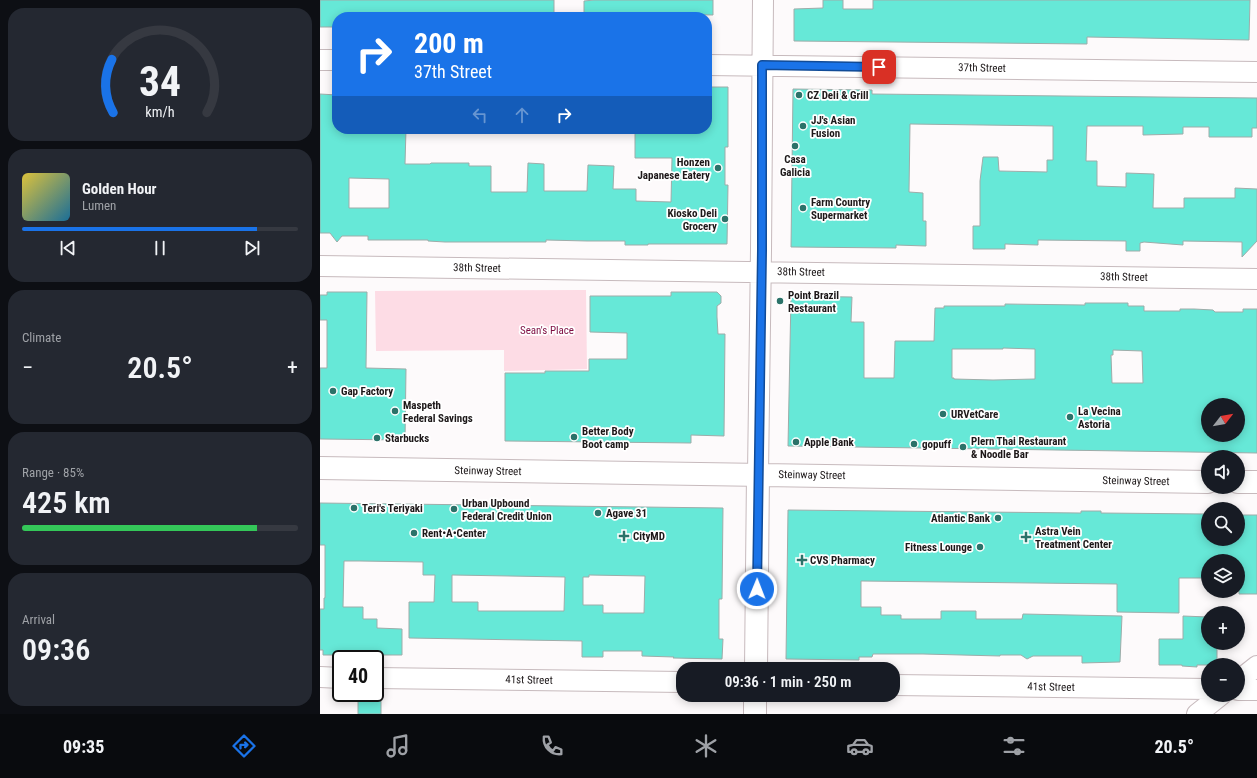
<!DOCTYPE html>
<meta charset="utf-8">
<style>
:root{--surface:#171b24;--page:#242831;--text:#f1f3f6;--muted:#9ea1a6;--line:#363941;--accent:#1a73e8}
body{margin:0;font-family:"Roboto Condensed",sans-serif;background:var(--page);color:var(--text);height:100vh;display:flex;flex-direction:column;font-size:15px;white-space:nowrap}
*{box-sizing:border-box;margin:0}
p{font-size:13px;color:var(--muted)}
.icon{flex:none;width:22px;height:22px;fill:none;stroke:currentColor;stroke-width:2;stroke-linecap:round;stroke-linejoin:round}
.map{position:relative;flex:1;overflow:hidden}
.sheet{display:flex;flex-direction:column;gap:8px;padding:8px;background:#0d0f14;width:320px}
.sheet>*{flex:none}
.top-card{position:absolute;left:12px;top:12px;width:380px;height:122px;border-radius:16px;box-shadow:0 2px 10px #0003;background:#1a73e8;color:#fff;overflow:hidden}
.needle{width:26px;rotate:59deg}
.tools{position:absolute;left:881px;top:398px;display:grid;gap:8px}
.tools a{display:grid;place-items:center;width:44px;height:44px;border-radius:50%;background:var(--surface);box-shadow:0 2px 10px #0003;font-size:20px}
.speed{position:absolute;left:12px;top:650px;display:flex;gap:8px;font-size:20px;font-weight:700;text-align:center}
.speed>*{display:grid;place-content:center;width:52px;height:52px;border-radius:50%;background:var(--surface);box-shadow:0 2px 10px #0003;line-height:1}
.speed .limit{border:2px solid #111;border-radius:6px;background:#fff;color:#111}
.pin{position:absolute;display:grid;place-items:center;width:34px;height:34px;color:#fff;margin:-17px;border-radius:8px;box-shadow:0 2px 6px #0006}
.me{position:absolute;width:44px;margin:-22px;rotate:1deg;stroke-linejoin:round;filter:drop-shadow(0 0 3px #0008)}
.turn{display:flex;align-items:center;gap:14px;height:84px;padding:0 16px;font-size:18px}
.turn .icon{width:52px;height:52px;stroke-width:2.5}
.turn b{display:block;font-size:28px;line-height:34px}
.lanes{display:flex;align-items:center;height:38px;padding:0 16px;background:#0003;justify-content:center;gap:20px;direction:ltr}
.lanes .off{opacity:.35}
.big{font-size:30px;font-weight:600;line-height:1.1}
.sheet .tile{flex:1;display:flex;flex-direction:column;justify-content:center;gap:6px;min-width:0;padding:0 14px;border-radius:16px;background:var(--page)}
.sheet .dial{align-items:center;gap:0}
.dial svg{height:104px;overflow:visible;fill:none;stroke:var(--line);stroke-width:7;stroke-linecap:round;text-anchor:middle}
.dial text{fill:var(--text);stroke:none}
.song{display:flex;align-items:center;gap:12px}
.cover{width:48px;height:48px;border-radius:6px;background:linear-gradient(135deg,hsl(50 70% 55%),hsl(200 70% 35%))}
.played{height:4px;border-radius:2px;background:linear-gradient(90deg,var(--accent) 85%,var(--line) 85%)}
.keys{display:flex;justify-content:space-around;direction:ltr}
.heat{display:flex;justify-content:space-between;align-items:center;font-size:22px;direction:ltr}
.charge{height:6px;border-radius:3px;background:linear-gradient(90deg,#34c759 85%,var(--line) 0)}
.trip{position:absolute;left:356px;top:662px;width:224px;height:40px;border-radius:16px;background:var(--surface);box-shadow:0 2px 10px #0003;font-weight:600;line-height:40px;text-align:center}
.tab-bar{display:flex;height:64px;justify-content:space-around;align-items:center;background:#090b0e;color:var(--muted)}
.tab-bar .icon{width:28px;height:28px}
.tab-bar .selected{color:var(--accent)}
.tab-bar b{font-size:18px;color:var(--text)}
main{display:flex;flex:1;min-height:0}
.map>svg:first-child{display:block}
.green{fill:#fddce5}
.building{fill:#66e8d7;stroke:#9eaca9;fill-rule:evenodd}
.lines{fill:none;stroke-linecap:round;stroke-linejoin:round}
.minor-casing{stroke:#c7babd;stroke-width:22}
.tertiary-casing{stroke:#c7babd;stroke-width:24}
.minor{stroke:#fff;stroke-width:20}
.tertiary{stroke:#fff;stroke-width:22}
.route-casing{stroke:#114b97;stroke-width:10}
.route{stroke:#1a73e8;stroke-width:7}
.poi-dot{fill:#2b7269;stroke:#fff;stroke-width:1.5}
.labels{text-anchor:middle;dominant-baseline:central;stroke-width:3.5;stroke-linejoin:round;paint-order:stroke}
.street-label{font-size:11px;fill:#1d1819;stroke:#fff}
.poi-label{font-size:11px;font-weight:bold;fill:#1d1819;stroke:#fff;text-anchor:start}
.park-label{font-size:11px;fill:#7e0e42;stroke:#fff}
</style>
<main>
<section class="sheet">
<div class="tile dial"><svg viewBox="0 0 100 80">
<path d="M14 69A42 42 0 1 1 86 69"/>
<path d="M14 69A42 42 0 0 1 13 28" stroke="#1a73e8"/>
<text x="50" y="56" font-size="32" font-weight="700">34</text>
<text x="50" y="72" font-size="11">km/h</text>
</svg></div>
<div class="tile">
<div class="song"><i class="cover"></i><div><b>Golden Hour</b><p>Lumen</p></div></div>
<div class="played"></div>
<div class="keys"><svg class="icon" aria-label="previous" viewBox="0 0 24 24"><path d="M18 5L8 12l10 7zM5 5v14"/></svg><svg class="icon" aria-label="pause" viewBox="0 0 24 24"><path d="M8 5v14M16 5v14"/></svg><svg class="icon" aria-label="next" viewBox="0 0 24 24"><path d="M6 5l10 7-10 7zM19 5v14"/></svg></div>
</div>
<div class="tile"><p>Climate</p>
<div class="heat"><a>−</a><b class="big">20.5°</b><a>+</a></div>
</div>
<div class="tile"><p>Range · 85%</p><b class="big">425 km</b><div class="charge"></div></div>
<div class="tile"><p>Arrival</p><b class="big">09:36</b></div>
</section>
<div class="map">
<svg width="937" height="714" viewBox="0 0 937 714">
<rect width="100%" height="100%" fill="#fdfafb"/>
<!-- green -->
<path class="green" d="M266 290 267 369 184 371V350L56 351 55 291Z"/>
<!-- building -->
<path class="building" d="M0 0H234V17H17V27H0Z
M274 0H393V15L337 14V17H264V1Z
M503 0H523V9H553V0H930L929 40 767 37V44L474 41V9L503 8Z
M387 87H408V147H405V185H408L407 244H328V245H305V241H267L226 240V242H125L108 241V240H48V236H22L17 242 10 233H0V94L17 95V129H86L85 164H110L111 163H149V166H171V192H207L208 163 224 164V191H267L268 165 294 166 293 189H316V201L351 202 352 158H315V129H387ZM29 178 69 179V208H29Z
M473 89 552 90V94L937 98V128H932V137H889V127H863V134L823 135V126H767L766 161H777V186L806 187V173L834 174 833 208H864V198H915V188L937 189V241L922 257V242L863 241V245L824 242 820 243V251H806V241L718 240V245L685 244V249H653V226H660V181L663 157H678L679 171 727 172V160H733V126L590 124 589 192 603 193V221H606V246L576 245V248L471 247Z
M7 292H47L46 368 86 369 85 440 0 439V368H7V320H0V295H7Z
M351 292H397L401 296V303L397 306V317L398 334H405L404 436 371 435V443L185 441V373H225V371H269V359H307V333L270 332V296H351Z
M471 296 532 297 531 322H544V378H574L575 341H614L615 308H624V306H685V304L765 305V303H808V306H824V311H860V309H874L893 310 895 312H923V309H937V453L468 446ZM683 348 715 349V379L673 380 634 379V378H632V349H683ZM793 350 822 351 823 383H792L791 355H793ZM888 405H918V435H888Z
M0 503 403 508 402 599H399V639H403L402 659 353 658 354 657 322 656V651H283V657H262V641L89 638V602H114L115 575H103V562L40 561H24L23 607H43V619H57V628L82 629V655H3V650H0V609H4V598H5V545H0ZM132 575 245 577 244 611H158V602H132ZM269 575 325 576 324 613H283V605H263V577H269Z
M468 510 761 513V511H781V513L888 514V539H918V515H937V594H919V589H918V561H888V578H859V613L797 612V584L541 581V607H561V615H581V619H621V611H656V619H702L703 614 802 616 800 662 762 663V656H713L707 659 701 655H680V656L603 654H553L552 657H539V660L466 659Z
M863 616 888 617V643H897V665H877V667L862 666V665H839V639H863Z
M38 701H61V714H38Z"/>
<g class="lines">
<!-- minor casing -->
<g class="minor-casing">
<path id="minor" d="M0 60H17
M387 65 937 72
M0 266 937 279
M438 474 441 250 443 0
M0 677 21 678
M55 678 363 682
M918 681 937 666
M573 685 888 689
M918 690H937
M877 714 901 695"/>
</g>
<!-- tertiary casing -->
<g class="tertiary-casing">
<path id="tertiary" d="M0 468 888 482
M918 482H937
M436 669 438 474
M435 714V695"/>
</g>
<!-- minor -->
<use href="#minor" class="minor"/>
<!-- tertiary -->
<use href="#tertiary" class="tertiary"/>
</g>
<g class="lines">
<!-- route casing -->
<g class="route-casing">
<path id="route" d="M437 589 442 250V65L559 67"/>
</g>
<!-- route -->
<use href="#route" class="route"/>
</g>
<!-- markers -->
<g class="poi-dot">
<circle cx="479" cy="95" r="4"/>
<circle cx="483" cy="126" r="4"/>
<circle cx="475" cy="146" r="4"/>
<circle cx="398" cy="168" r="4"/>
<circle cx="483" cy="208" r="4"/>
<circle cx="405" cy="219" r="4"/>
<circle cx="460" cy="301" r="4"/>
<circle cx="13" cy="391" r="4"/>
<circle cx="75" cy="411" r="4"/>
<circle cx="623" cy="414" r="4"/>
<circle cx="750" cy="417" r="4"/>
<circle cx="254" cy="437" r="4"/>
<circle cx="57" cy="438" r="4"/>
<circle cx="476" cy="442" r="4"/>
<circle cx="594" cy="444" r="4"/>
<circle cx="643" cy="447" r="4"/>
<circle cx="34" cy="508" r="4"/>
<circle cx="134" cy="509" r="4"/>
<circle cx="278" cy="513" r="4"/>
<circle cx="678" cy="518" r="4"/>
<circle cx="94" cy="533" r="4"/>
<path d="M302 530h4v4h4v4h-4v4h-4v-4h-4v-4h4z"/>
<path d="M704 531h4v4h4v4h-4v4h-4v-4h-4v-4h4z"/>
<circle cx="660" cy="547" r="4"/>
<path d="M480 554h4v4h4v4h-4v4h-4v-4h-4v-4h4z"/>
</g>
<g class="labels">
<!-- street labels -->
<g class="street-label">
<text transform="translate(662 68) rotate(1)">37th Street</text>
<text transform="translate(157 268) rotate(1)">38th Street</text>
<text transform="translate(481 272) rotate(1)">38th Street</text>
<text transform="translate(804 277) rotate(1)">38th Street</text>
<text transform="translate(168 471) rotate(1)">Steinway Street</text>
<text transform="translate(492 475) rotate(1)">Steinway Street</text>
<text transform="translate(816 481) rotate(1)">Steinway Street</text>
<text transform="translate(209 680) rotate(1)">41st Street</text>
<text transform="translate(731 687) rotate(1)">41st Street</text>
</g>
<!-- poi labels -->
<g class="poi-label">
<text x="487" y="95">CZ Deli &amp; Grill</text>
<text x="491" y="120">JJ's Asian<tspan x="491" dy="13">Fusion</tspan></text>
<text x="475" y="159" text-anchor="middle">Casa<tspan x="475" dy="13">Galicia</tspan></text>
<text x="390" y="162" text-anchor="end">Honzen<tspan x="390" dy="13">Japanese Eatery</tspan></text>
<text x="491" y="202">Farm Country<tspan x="491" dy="13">Supermarket</tspan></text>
<text x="397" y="213" text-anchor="end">Kiosko Deli<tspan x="397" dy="13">Grocery</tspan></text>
<text x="468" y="295">Point Brazil<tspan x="468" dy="13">Restaurant</tspan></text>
<text x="21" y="391">Gap Factory</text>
<text x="83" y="405">Maspeth<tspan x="83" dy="13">Federal Savings</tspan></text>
<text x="758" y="411">La Vecina<tspan x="758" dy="13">Astoria</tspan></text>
<text x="631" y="414">URVetCare</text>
<text x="262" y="431">Better Body<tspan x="262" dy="13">Boot camp</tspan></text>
<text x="65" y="438">Starbucks</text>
<text x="651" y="441">Plern Thai Restaurant<tspan x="651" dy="13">&amp; Noodle Bar</tspan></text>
<text x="484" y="442">Apple Bank</text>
<text x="602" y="444">gopuff</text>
<text x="142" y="503">Urban Upbound<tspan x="142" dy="13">Federal Credit Union</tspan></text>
<text x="42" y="508">Teri's Teriyaki</text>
<text x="286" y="513">Agave 31</text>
<text x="670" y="518" text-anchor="end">Atlantic Bank</text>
<text x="715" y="531">Astra Vein<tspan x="715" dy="13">Treatment Center</tspan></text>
<text x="102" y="533">Rent•A•Center</text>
<text x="313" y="536">CityMD</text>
<text x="652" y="547" text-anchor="end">Fitness Lounge</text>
<text x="490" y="560">CVS Pharmacy</text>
</g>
<!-- park labels -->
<g class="park-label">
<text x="227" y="330">Sean's Place</text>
</g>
</g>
</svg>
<div class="tools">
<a><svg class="needle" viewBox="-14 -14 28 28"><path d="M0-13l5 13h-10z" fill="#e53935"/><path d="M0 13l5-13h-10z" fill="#9ea1a6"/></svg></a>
<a><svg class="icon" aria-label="sound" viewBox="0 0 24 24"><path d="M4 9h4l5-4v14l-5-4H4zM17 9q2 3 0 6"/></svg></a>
<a><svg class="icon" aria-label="search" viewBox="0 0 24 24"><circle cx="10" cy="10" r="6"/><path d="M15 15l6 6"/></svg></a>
<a><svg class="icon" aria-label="layers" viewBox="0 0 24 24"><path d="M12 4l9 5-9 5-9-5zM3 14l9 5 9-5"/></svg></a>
<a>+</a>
<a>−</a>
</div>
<div class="speed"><div class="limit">40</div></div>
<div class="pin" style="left:559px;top:67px;background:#d93025"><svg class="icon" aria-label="arrive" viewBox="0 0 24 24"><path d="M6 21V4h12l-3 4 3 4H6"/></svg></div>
<svg class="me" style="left:437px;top:589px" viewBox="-20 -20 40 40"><circle r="17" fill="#1a73e8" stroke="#fff" stroke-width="3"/><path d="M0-11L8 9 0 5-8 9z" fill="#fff"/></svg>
<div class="trip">09:36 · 1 min · 250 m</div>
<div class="top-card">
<div class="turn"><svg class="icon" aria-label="right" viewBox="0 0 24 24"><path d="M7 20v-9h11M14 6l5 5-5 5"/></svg><div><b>200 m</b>37th Street</div></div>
<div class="lanes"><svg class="icon off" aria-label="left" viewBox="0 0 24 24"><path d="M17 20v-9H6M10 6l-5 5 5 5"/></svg><svg class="icon off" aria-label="ahead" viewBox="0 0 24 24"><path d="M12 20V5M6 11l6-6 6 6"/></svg><svg class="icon" aria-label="right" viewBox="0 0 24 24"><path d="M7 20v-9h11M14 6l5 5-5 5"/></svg></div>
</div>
</div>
</main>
<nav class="tab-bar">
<b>09:35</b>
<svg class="icon selected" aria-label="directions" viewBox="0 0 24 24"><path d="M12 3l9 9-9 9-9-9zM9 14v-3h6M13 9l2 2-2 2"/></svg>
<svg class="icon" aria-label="music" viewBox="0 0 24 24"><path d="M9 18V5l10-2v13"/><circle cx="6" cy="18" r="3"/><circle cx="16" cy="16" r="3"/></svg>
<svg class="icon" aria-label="phone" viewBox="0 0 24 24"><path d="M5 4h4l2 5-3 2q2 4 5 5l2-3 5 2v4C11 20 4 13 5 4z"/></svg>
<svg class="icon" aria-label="climate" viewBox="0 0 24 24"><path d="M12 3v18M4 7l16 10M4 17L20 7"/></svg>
<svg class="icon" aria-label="car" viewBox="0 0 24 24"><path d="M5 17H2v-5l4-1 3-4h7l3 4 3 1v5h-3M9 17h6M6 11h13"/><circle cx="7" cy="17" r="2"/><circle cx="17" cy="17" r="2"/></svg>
<svg class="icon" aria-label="filters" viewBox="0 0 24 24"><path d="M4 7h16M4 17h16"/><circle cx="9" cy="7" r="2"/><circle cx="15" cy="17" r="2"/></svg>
<b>20.5°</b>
</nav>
